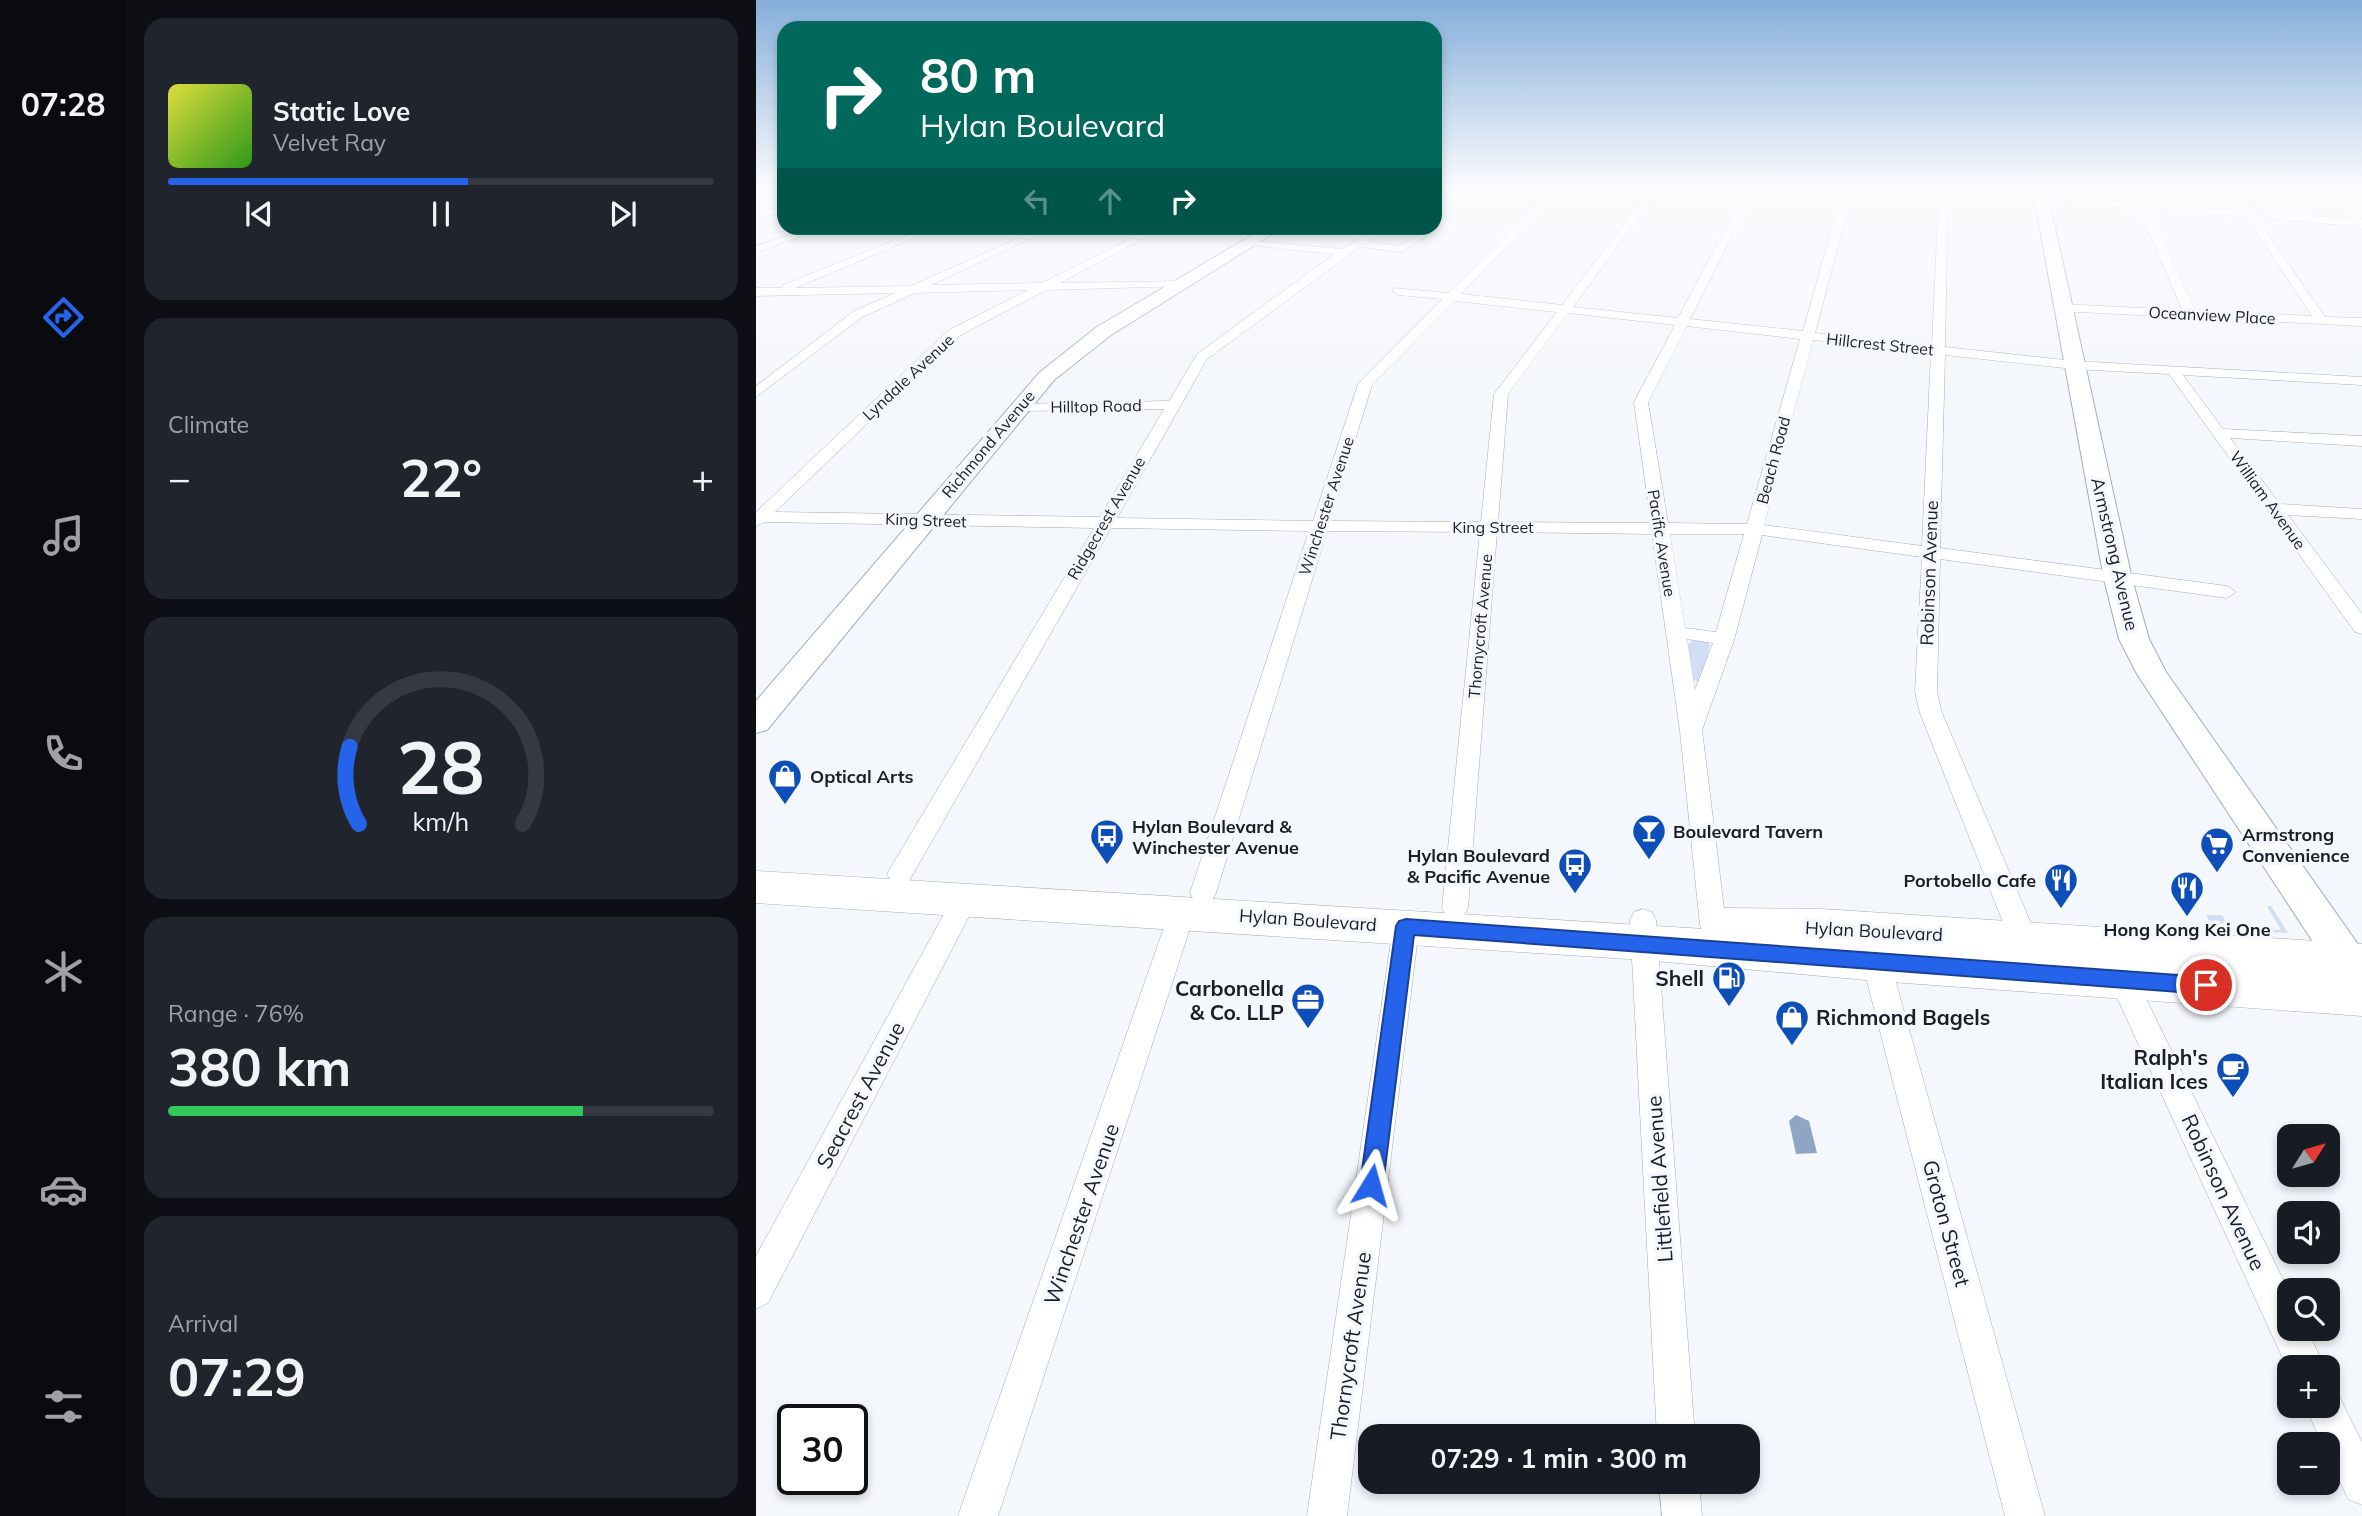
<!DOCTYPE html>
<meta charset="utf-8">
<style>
:root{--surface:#171b24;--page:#20242c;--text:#f1f3f6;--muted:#9ea1a6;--line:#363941;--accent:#2563eb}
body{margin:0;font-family:Mulish,sans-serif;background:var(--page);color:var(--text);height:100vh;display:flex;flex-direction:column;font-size:26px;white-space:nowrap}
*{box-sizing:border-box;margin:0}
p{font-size:23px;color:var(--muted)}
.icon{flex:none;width:38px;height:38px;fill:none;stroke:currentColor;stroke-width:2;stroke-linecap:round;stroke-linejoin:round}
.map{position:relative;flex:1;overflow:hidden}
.details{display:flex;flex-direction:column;gap:18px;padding:18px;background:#0d0f14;width:630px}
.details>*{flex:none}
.top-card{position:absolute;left:21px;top:21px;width:665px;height:214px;border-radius:21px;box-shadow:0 4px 10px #0003;background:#00695c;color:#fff;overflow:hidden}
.needle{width:46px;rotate:53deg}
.tools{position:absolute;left:1521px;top:1124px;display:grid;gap:14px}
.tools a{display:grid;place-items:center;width:63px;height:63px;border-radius:14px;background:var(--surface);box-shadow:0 4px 10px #0003;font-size:35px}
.speed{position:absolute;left:21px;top:1404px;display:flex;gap:14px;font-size:35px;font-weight:700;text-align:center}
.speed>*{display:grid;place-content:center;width:91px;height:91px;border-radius:50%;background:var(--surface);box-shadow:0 4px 10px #0003;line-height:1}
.speed .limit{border:4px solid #111;border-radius:10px;background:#fff;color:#111}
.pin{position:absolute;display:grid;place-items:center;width:60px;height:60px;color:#fff;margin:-30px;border:4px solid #fff;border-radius:50%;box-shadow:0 2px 7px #0007}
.me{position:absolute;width:77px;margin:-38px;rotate:8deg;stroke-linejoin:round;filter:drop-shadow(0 0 5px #0008)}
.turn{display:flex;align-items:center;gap:24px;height:147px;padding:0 28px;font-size:32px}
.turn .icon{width:91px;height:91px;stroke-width:2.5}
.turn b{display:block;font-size:49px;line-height:60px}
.lanes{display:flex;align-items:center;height:66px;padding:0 28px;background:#0003;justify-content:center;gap:35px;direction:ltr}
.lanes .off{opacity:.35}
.big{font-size:52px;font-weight:700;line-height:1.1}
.details .card{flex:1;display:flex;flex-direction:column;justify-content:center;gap:10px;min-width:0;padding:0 24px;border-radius:21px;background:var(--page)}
.details .dial{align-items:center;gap:0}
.dial svg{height:182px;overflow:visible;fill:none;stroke:var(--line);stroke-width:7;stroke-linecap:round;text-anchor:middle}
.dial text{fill:var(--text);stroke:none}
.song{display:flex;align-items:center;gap:21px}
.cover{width:84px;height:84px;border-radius:10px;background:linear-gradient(135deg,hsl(60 70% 55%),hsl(110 70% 35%))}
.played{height:7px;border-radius:4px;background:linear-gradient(90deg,var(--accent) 55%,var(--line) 55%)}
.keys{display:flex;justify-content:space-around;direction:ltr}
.heat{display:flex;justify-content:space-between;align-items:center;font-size:38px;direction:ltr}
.charge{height:10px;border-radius:5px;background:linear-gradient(90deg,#34c759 76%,var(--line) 0)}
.trip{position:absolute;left:602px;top:1424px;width:402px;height:70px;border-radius:21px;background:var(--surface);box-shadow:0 4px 10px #0003;font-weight:700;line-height:70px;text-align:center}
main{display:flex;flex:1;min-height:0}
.tabs{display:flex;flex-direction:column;width:126px;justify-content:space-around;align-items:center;background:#090b0e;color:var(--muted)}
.tabs .icon{width:49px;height:49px}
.tabs .selected{color:var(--accent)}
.tabs b{font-size:32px;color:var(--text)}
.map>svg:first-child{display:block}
.green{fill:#d2def4}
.water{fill:#90a4c4}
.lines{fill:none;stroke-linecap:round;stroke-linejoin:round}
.street-casing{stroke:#a0acbf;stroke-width:1}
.secondary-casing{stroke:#a0acbf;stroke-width:2}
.primary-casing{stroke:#a0acbf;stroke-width:1}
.street{fill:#fff;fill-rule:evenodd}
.secondary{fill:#fff;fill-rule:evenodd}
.primary{fill:#fff;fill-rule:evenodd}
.route{fill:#2563eb;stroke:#184099;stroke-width:2}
.labels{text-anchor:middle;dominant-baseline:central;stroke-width:7;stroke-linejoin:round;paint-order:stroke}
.far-street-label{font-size:16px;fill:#1a1e26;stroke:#f4f7fb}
.street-label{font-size:18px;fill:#1a1e26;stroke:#f4f7fb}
.poi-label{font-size:18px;font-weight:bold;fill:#1a1e26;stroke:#f4f7fb;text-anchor:start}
.near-poi-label{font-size:21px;font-weight:bold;fill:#1a1e26;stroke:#f4f7fb;text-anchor:end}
.near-street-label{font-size:21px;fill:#1a1e26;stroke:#f4f7fb}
</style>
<main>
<nav class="tabs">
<b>07:28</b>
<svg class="icon selected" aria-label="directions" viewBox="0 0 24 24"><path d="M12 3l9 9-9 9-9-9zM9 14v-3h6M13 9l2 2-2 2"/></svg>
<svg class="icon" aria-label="music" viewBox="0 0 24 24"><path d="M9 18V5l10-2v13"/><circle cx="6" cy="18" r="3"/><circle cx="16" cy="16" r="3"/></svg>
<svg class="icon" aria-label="phone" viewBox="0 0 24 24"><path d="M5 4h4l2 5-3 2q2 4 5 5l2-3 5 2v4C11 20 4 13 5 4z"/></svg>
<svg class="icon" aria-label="climate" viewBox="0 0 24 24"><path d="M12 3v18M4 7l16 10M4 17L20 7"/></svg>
<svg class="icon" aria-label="car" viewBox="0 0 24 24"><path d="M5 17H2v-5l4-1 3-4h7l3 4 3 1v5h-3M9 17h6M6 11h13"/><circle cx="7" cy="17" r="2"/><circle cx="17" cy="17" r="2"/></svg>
<svg class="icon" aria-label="filters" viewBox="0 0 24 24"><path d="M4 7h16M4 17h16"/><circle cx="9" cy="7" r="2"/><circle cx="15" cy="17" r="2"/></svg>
</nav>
<section class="details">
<div class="card">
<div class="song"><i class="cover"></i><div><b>Static Love</b><p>Velvet Ray</p></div></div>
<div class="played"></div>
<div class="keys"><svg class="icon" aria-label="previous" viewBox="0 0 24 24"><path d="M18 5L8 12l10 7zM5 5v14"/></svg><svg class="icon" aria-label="pause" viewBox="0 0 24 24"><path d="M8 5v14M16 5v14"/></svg><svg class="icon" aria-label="next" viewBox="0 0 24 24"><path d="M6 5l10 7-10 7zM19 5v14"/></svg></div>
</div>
<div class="card"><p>Climate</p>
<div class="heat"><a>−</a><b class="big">22°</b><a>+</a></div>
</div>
<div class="card dial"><svg viewBox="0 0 100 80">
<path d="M14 69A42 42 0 1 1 86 69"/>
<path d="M14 69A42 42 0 0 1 10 35" stroke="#2563eb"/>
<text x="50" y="56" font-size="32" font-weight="700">28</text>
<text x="50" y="72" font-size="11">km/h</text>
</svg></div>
<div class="card"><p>Range · 76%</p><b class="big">380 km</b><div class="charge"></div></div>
<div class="card"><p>Arrival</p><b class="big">07:29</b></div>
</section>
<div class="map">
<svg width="1606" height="1516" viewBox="0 0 1606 1516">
<rect width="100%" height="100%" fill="#f4f7fb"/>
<!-- green -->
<path class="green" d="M938 640 950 641 954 645 946 679 942 682 937 679 932 644Z
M1511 906H1515L1532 933 1458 929 1450 915H1466L1475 929 1525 930Z"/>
<!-- water -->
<path class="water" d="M1040 1115 1053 1121 1061 1153 1040 1154 1033 1121Z"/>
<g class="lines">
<!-- street casing -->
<g class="street-casing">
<path id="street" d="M0 186H7L0 190Z
M694 186H706L679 202V195Z
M800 186H810L705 294 806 305 897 186H906L817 307 922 318 992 186H1001L934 319 1047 331 1088 186H1098L1059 333 1176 345 1183 193 1123 186H1193L1380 203 1374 186H1383L1390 203 1486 211 1470 186H1479L1496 212 1594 219 1565 186H1575L1606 220V229L1600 226 1501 218 1569 317 1606 318V326L1302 311V305L1306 304 1426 310 1383 209 1192 194 1189 347 1318 361 1606 377V385L1427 375 1467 429 1606 436V446L1474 438 1524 504 1606 509V519L1532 515 1606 614V634L1599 632 1413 374 1318 369 1189 355 1184 548 1471 586 1480 592 1471 598 1184 559 1181 692 1186 713 1282 940 1278 948 1268 951 1258 948 1254 940 1164 713 1159 692 1166 557 1006 535 978 640 946 730 970 925 966 933 957 936 948 933 944 925 924 731 896 534 741 532 712 908 708 915 699 919 690 915 686 908 724 532 571 531 460 893 456 900 447 903 438 900 434 893 553 531 355 528 153 881 144 884 135 881 131 874 135 867 338 528 9 522 0 526V512L193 330 272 290 159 293 106 317 0 397V386L98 311 139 293 0 296V288H26L27 285 169 228H182L39 288 155 286 285 228H297L175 285 286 283 395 228H407L304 283 425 281 431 284 429 286 290 290 203 336 19 512 344 517 408 409 262 411 255 407 257 404 413 401 441 354 578 254 494 245 489 242 490 240 586 249 622 228H634L613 242 644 246 663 233 649 230 648 228 676 229V233L646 252 604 247 451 359 361 518 557 521 602 384 686 299 642 295 636 291 638 288 693 293ZM1393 210 1490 217 1556 316 1439 310ZM699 301 801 312 738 394 725 522 574 521 616 385ZM812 313 919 325 878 402 895 523 742 522 752 394ZM931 326 1044 339 991 524 912 523 892 402ZM1057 340 1175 353 1166 546 1008 525ZM914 534H988L960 632 929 628ZM931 639 957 643 939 690Z
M0 207 28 211V217L0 213Z
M53 228H66L0 253V246Z
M209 889 218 892 222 899 12 1303 0 1309V1256L200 892Z
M426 902 435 905 439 913 242 1516H202L413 913 417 905Z
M887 909 896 912 900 920 939 1437H901L874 920 878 912Z
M650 916 659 919 663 927 591 1516H551L637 927 641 919Z
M1118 943 1128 946 1132 954 1289 1516H1249L1104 954 1108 946Z
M1367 968 1377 972 1533 1292V1328H1551L1568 1367H1533V1372L1353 980 1357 972Z
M1572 1387 1581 1392 1606 1442V1505L1592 1499 1572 1455V1444H1566L1549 1405H1572Z
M903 1482H943L946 1516H906Z"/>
</g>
<!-- secondary casing -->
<g class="secondary-casing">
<path id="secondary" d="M1276 186H1290L1376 579 1393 639 1410 672 1606 950V1001L1592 995 1381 674 1363 639 1348 579Z
M508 228H526L355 335 298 380 11 730 0 733V701L284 372 341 327Z"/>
</g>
<!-- primary casing -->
<g class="primary-casing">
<path id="primary" d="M0 871 949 929 947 926 954 914 969 908 1066 909 1606 944V1016L1121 981 888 960 0 903Z"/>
</g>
<!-- street -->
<use href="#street" class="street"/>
<!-- secondary -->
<use href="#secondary" class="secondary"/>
<!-- primary -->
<use href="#primary" class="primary"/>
</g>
<!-- sky -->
<linearGradient id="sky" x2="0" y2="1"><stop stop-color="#85aeda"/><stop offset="0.47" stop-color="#fafbfd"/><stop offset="1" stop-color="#fafbfd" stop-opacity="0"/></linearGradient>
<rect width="1606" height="399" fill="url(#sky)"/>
<!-- route -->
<path class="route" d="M650 919 1450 977 1457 979 1460 985 1457 991 1450 994 658 935 627 1185 623 1193 615 1197 607 1193 604 1185 640 926 643 921Z"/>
<!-- icons -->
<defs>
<g id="shop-pin" transform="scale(1.75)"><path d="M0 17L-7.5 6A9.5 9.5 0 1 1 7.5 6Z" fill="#0e4eb9" stroke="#f4f7fb"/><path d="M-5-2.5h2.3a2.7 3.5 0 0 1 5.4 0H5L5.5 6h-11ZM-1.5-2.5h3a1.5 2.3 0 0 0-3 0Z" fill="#fff"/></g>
<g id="bar-pin" transform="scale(1.75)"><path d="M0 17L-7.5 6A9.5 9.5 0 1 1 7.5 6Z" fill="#0e4eb9" stroke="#f4f7fb"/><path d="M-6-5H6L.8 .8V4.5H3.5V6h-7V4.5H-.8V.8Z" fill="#fff"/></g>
<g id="bus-pin" transform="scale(1.75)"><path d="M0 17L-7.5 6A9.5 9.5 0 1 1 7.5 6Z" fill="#0e4eb9" stroke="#f4f7fb"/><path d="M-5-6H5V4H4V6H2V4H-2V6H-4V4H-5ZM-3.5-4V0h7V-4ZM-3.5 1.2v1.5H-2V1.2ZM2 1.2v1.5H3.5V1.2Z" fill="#fff"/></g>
<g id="supermarket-pin" transform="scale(1.75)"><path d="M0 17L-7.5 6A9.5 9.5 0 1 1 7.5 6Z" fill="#0e4eb9" stroke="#f4f7fb"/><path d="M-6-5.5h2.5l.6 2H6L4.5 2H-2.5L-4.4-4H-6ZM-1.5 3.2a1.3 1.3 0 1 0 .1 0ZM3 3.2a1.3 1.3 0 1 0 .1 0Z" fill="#fff"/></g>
<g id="restaurant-pin" transform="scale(1.75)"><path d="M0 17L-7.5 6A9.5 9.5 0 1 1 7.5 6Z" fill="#0e4eb9" stroke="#f4f7fb"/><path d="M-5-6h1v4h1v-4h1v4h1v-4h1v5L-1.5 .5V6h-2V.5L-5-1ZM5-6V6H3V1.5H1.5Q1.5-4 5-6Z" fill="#fff"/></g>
<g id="fuel-pin" transform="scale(1.75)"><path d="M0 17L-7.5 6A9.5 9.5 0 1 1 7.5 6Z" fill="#0e4eb9" stroke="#f4f7fb"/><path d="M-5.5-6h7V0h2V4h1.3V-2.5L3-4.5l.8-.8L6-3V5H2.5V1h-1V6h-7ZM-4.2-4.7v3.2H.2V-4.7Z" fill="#fff"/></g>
<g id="office-pin" transform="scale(1.75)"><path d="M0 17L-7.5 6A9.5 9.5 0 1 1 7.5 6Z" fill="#0e4eb9" stroke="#f4f7fb"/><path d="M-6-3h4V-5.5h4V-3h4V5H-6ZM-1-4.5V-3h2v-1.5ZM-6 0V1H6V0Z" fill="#fff"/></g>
<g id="cafe-pin" transform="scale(1.75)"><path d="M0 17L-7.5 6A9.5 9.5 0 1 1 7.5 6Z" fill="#0e4eb9" stroke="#f4f7fb"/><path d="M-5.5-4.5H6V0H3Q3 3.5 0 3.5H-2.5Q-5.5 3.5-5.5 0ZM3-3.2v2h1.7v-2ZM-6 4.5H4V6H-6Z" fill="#fff"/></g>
</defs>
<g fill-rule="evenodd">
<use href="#shop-pin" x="29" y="776"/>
<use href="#bar-pin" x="893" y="831"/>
<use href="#bus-pin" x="351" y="836"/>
<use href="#supermarket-pin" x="1461" y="844"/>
<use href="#bus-pin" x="819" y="865"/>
<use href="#restaurant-pin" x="1305" y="880"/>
<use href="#restaurant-pin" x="1431" y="888"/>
<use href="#fuel-pin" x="973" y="978"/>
<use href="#office-pin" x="552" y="1000"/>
<use href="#shop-pin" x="1036" y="1017"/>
<use href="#cafe-pin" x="1477" y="1069"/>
</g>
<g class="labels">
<!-- far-street labels -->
<g class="far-street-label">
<text transform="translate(1456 315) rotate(3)">Oceanview Place</text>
<text transform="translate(1124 344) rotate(6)">Hillcrest Street</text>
<text transform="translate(152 377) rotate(-43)">Lyndale Avenue</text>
<text transform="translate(340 406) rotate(-1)">Hilltop Road</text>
<text transform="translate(232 444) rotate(-50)">Richmond Avenue</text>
<text transform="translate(1017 460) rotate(-75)">Beach Road</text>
<text transform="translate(1512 500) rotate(54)">William Avenue</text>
<text transform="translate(570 506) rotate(-72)">Winchester Avenue</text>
<text transform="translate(350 518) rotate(-60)">Ridgecrest Avenue</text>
<text transform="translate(170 520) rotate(2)">King Street</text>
<text x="737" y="527">King Street</text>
<text transform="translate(906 543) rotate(81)">Pacific Avenue</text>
<text transform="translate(724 626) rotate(-85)">Thornycroft Avenue</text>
</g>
<!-- street labels -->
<g class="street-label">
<text transform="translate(1359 554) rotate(77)">Armstrong Avenue</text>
<text transform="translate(1173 573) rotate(-88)">Robinson Avenue</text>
<text transform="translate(552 920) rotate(4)">Hylan Boulevard</text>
<text transform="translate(1118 931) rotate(3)">Hylan Boulevard</text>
</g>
<!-- poi labels -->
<g class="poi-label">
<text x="54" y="776">Optical Arts</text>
<text x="376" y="826">Hylan Boulevard &amp;<tspan x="376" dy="21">Winchester Avenue</tspan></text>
<text x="917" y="831">Boulevard Tavern</text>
<text x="1486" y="834">Armstrong<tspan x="1486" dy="21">Convenience</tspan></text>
<text x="794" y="855" text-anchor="end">Hylan Boulevard<tspan x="794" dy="21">&amp; Pacific Avenue</tspan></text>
<text x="1280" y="880" text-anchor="end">Portobello Cafe</text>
<text x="1431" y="929" text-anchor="middle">Hong Kong Kei One</text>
</g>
<!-- near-poi labels -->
<g class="near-poi-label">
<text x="948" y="978">Shell</text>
<text x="528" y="988">Carbonella<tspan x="528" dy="24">&amp; Co. LLP</tspan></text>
<text x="1060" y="1017" text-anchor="start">Richmond Bagels</text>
<text x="1452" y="1057">Ralph's<tspan x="1452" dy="24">Italian Ices</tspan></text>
</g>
<!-- near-street labels -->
<g class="near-street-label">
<text transform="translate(104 1095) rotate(-62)">Seacrest Avenue</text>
<text transform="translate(903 1179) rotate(-94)">Littlefield Avenue</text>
<text transform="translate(1468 1192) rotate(65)">Robinson Avenue</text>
<text transform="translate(325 1214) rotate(-71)">Winchester Avenue</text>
<text transform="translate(1191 1223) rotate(75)">Groton Street</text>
<text transform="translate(594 1346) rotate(-82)">Thornycroft Avenue</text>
</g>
</g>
</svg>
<div class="tools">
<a><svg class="needle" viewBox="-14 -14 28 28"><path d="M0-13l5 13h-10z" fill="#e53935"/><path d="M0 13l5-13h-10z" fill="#9ea1a6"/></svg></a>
<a><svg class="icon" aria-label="sound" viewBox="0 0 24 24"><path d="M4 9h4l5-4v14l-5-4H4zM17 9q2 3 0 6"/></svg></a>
<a><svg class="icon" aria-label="search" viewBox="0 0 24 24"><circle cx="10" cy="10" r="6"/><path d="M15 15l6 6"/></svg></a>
<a>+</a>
<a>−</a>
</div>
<div class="speed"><div class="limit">30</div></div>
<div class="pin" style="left:1450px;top:985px;background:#d93025"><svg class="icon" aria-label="arrive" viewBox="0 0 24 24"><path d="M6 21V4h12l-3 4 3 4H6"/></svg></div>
<svg class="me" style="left:615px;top:1185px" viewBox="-20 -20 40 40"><path d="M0-17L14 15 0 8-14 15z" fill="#2563eb" stroke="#fff" stroke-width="4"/></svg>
<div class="trip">07:29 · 1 min · 300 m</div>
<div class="top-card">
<div class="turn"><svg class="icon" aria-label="right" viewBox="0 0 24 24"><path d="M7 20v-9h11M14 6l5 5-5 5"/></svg><div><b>80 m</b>Hylan Boulevard</div></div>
<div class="lanes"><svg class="icon off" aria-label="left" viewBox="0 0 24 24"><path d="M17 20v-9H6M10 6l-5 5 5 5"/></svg><svg class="icon off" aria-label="ahead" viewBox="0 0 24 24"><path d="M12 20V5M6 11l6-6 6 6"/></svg><svg class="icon" aria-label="right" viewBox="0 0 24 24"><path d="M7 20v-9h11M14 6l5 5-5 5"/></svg></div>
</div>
</div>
</main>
